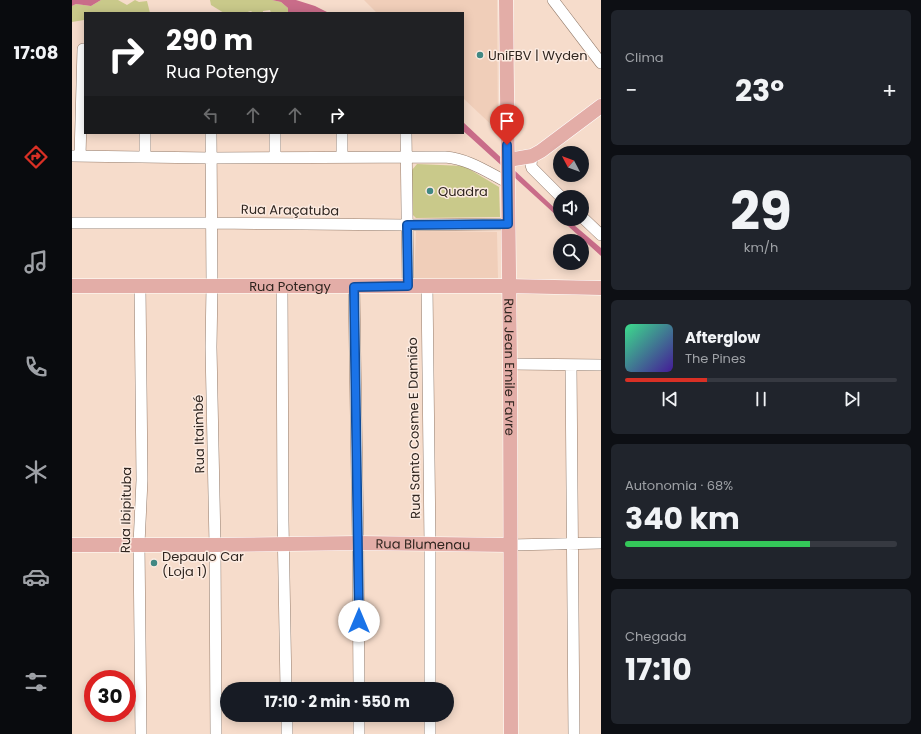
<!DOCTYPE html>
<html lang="pt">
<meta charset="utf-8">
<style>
:root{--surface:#171b24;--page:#20242c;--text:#f1f3f6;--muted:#9ea1a6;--line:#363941;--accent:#d93025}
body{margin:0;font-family:Poppins,sans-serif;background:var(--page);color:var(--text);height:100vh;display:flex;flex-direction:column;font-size:15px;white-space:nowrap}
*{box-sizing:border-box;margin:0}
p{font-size:13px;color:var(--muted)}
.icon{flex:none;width:22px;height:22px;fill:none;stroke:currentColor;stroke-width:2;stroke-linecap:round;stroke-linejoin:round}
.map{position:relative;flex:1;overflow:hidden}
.details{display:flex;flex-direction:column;gap:10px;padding:10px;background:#0d0f14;width:320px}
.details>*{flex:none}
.guide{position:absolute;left:12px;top:12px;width:380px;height:122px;border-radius:0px;box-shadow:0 2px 10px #0003;background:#202124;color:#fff;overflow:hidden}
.needle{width:26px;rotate:311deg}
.fabs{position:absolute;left:481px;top:146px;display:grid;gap:8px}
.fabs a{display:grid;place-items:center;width:36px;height:36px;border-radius:50%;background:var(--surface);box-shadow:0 2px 10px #0003;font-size:20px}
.speed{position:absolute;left:12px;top:670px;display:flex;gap:8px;font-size:20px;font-weight:700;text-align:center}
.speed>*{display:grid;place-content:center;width:52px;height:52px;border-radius:50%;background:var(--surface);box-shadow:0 2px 10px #0003;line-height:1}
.speed .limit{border:6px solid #d22;background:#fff;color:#111}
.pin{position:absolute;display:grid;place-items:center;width:34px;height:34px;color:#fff;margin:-41px -17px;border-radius:50% 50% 50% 0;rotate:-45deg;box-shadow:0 0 4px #0007}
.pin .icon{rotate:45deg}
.me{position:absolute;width:44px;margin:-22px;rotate:0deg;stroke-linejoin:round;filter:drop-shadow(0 0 3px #0008)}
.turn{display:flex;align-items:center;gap:14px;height:84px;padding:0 16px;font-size:18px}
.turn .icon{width:52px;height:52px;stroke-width:2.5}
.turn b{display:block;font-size:28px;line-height:34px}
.lanes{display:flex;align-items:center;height:38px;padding:0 16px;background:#0003;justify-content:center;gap:20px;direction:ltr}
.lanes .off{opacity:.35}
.big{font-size:30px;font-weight:700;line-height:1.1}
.details .tile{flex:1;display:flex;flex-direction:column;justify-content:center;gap:6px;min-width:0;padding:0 14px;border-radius:6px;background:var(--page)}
.details .dial{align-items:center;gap:0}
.dial b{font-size:52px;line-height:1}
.song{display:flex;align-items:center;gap:12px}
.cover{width:48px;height:48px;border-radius:6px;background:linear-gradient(135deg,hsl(150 70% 55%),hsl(260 70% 35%))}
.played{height:4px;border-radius:2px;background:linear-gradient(90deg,var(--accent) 30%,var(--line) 30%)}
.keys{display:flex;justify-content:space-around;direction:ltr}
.heat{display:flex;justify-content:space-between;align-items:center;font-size:22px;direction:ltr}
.charge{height:6px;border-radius:3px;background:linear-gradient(90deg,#34c759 68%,var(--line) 0)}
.trip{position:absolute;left:148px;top:682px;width:234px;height:40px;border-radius:20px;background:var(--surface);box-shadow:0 2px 10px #0003;font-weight:700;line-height:40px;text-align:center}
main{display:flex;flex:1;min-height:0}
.tab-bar{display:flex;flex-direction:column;width:72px;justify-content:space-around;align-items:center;background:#090b0e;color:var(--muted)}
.tab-bar .icon{width:28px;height:28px}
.tab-bar .current{color:var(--accent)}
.tab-bar b{font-size:18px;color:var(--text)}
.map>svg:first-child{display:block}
.built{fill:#f0ceb9}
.green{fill:#c9c98a}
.water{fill:#c96c89}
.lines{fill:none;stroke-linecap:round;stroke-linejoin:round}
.minor-casing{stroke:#947c6c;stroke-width:12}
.major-casing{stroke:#fff;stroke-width:15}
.minor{stroke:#fff;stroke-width:11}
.major{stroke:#e3ada7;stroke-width:14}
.route-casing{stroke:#114b97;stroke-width:10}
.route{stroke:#1a73e8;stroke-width:7}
.poi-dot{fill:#418883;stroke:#fcebe1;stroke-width:1.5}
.labels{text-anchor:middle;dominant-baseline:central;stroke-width:3;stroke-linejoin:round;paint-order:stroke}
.poi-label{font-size:13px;fill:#2f251f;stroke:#fcebe1;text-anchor:start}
.street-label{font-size:13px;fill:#2f251f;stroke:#fcebe1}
</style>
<main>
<nav class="tab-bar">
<b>17:08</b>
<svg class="icon current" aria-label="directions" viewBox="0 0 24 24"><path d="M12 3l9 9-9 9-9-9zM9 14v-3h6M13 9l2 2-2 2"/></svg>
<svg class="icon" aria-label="music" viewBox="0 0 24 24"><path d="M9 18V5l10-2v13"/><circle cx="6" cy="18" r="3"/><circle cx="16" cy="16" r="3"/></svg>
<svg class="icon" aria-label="phone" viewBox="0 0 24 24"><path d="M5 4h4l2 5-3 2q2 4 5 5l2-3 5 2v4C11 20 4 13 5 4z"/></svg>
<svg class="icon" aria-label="climate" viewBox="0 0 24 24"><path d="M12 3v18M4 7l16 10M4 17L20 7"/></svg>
<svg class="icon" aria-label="car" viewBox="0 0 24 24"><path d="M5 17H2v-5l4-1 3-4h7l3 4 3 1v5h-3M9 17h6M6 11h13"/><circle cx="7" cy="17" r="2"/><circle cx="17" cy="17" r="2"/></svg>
<svg class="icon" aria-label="filters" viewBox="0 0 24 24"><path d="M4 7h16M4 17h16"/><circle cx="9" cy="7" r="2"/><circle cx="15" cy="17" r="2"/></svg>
</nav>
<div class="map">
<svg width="529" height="734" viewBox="0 0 529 734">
<rect width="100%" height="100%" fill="#f6dccb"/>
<!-- built -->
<path class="built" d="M292 0H425L426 131 391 98V13H305Z
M344 231 425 232 426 278 342 281Z"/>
<!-- green -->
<path class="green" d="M29 0H46L55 5 63 0 67 2 75 1 78 13 54 12 13 13V21L12 20 0 22V6L4 4 19 6Z
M138 0H200L209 2 216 8V13H199L198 10 191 11V13H181L179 11 172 13H152L139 5Z
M345 164 392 166 427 187 428 217 344 218 339 213 340 170Z"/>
<!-- water -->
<path class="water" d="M0 0H29L19 6 4 4 0 6Z
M200 0H224L243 6 257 13H216V8L209 2Z
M391 122 488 213V219H495L529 248V256L398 137 391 131Z"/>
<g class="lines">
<!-- minor casing -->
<g class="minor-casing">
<path id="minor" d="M481 0 529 63
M73 133V157
M139 133 140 286 139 347 143 545 144 734
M203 133V157
M334 133 336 287
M0 156 139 158 373 157C397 159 415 172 435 182
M8 156 11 49
M460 156 459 165 460 168 489 197
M270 157V133
M510 217 529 235
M0 223H140L335 225 436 224
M210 286 211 521 214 689
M355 286 358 545V689
M68 287 70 480 67 544 69 734
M282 287 286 543 287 689
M438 364 529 365
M499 365 502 734
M438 545 529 543
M215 715V734
M287 715V734
M358 715V734"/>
</g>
<!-- major casing -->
<g class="major-casing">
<g id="major">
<path id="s1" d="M434 0 438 364 439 734"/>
<path d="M436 160 460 156 469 151 529 106"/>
<path id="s2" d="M0 286H436L529 288"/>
<path id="s3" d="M0 545H143L286 543 438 545"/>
</g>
</g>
<!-- minor -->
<use href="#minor" class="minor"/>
<!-- major -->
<use href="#major" class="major"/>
</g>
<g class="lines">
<!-- route casing -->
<g class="route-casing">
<path id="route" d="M287 621 282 287 336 286 335 225 436 224 435 145"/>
</g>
<!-- route -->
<use href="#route" class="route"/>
</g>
<!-- markers -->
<g class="poi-dot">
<circle cx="408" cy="55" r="4"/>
<circle cx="358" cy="191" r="4"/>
<circle cx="82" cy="563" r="4"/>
</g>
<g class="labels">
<!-- poi labels -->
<g class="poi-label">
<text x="416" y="55">UniFBV | Wyden</text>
<text x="366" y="191">Quadra</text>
<text x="90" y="556">Depaulo Car<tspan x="90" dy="15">(Loja 1)</tspan></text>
</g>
<!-- street labels -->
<g class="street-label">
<text transform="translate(218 210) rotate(1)">Rua Araçatuba</text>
<text stroke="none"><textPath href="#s2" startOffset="218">Rua Potengy</textPath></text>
<text stroke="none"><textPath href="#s1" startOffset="367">Rua Jean Emile Favre</textPath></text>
<text transform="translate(342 428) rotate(-91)">Rua Santo Cosme E Damião</text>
<text transform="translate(127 434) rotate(-91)">Rua Itaimbé</text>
<text transform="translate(54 510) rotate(-89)">Rua Ibipituba</text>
<text stroke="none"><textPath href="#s3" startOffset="351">Rua Blumenau</textPath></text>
</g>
</g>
</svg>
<div class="fabs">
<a><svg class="needle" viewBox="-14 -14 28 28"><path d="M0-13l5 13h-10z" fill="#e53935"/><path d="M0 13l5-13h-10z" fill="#9ea1a6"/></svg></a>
<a><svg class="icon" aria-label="sound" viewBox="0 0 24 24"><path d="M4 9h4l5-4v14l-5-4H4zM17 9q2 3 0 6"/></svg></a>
<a><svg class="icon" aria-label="search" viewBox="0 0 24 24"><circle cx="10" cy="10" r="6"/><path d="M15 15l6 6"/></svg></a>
</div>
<div class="speed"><div class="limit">30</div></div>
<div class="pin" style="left:435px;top:145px;background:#d93025"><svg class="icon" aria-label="arrive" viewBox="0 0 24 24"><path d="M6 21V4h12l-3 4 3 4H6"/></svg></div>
<svg class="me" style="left:287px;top:621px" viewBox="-20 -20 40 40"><circle r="19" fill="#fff"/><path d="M0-13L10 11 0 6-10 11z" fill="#1a73e8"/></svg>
<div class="trip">17:10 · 2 min · 550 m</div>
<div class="guide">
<div class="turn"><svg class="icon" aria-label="right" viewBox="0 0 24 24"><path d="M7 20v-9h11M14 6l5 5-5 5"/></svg><div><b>290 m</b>Rua Potengy</div></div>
<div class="lanes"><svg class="icon off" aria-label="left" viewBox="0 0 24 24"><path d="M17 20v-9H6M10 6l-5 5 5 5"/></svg><svg class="icon off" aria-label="ahead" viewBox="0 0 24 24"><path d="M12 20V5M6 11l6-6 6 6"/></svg><svg class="icon off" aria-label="ahead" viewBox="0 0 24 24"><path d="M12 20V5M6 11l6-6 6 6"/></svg><svg class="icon" aria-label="right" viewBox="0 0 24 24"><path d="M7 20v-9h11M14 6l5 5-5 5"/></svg></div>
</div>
</div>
<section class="details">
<div class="tile"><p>Clima</p>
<div class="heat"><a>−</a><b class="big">23°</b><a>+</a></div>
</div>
<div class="tile dial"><b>29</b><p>km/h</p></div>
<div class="tile">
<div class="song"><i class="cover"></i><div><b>Afterglow</b><p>The Pines</p></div></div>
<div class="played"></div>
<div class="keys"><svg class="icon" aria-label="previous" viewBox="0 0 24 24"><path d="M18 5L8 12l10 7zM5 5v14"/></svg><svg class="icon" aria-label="pause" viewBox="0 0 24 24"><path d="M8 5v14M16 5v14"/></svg><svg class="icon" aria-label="next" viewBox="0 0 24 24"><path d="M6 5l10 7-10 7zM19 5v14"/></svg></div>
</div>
<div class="tile"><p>Autonomia · 68%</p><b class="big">340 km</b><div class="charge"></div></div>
<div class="tile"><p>Chegada</p><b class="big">17:10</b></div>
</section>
</main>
